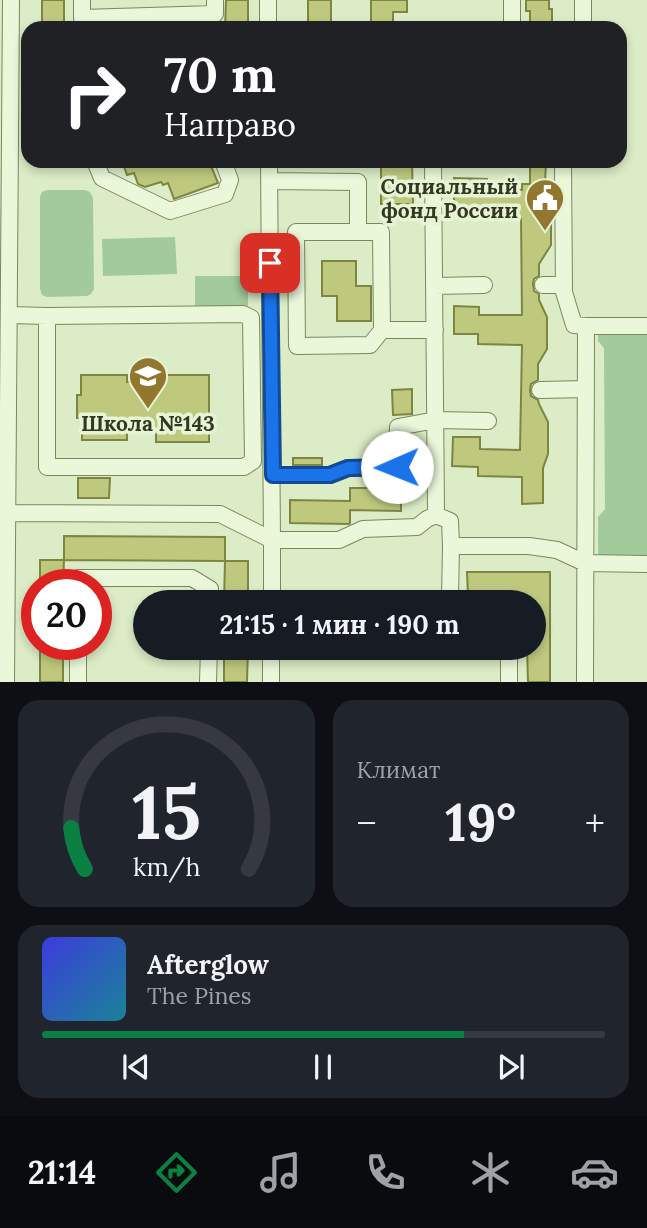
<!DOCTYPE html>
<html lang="ru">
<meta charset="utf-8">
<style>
:root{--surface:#171b24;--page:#20242c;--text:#f1f3f6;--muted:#9ea1a6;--line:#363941;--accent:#0b8043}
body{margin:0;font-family:Lora,serif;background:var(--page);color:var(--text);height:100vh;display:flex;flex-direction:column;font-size:26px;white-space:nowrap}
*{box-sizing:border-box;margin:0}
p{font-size:23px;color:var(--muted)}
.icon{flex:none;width:38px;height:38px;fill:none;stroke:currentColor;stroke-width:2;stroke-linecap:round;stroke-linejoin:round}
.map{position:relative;height:682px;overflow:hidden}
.details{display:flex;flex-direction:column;gap:18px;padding:18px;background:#0d0f14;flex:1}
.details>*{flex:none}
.guide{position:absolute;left:21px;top:21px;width:606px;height:147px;border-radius:21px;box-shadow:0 4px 10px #0003;background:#202124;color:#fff;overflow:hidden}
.speed{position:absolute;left:21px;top:569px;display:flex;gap:14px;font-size:35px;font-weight:700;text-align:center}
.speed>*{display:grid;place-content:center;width:91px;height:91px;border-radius:50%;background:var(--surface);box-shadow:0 4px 10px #0003;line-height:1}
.speed .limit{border:10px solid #d22;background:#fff;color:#111}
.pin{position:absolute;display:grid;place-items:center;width:60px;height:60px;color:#fff;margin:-30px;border-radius:14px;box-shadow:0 4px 10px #0006}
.me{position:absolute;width:77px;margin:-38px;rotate:269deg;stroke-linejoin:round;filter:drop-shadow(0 0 5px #0008)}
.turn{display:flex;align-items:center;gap:24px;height:147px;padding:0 28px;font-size:32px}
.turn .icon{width:91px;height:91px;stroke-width:2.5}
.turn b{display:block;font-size:49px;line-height:60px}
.big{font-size:52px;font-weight:800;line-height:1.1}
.details .card{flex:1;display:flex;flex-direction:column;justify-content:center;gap:10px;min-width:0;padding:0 24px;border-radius:21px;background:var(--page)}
.details .dial{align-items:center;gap:0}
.dial svg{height:182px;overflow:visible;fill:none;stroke:var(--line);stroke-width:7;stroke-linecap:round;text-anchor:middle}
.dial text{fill:var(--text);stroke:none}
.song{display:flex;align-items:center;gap:21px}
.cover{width:84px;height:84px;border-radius:10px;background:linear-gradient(135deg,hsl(240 70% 55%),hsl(190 70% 35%))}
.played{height:7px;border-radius:4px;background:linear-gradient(90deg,var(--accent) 75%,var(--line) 75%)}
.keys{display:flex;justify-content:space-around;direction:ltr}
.heat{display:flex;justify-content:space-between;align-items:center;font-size:38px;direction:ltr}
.details .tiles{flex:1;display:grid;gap:18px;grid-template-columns:1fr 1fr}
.card:last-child{grid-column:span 2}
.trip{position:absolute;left:133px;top:590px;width:413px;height:70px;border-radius:35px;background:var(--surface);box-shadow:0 4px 10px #0003;font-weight:800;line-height:70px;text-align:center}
.menu{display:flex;height:112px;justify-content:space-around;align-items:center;background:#090b0e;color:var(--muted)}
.menu .icon{width:49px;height:49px}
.menu .active{color:var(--accent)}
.menu b{font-size:32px;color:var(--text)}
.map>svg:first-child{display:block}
.green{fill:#a2ca9a}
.building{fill:#bec97e;stroke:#7d8543;stroke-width:2}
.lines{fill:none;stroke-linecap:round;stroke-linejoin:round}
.minor-casing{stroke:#7c875c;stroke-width:18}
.minor{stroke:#eaf7d9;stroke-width:16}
.route-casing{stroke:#114b97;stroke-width:18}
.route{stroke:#1a73e8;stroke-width:12}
.labels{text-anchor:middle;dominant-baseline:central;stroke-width:7;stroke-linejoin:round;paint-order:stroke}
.poi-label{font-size:21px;font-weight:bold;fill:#333820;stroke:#e6f4d5;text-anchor:end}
</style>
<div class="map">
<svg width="647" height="682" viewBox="0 0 647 682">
<rect width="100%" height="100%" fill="#dcecc6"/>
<!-- green -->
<path class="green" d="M47 190H85L90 192 93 198 94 289 91 294 87 296 47 297 42 295 40 289V197L42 192Z
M175 237 177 274 103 276 102 239Z
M195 276H248V307H195Z
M598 331H647V555L598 556V517L605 509 604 348 598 341Z"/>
<!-- building -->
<path class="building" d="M42 0H64V28H42Z
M226 0H248V28H225Z
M308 0H331V28H308Z
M371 0H407V12H393V28H371Z
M526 0H549V9H552V28H530V11H526Z
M122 161H209L218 183 174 199 168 183 163 185 161 182 145 187 138 184 134 173 127 175Z
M381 161H412L413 204H381Z
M530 164H546L545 182H542V198L551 218V245L539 264V276L534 279 533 284 534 291 539 294V300L547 317V349L538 364V380L531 384 530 390 531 396 538 400 539 404 548 422V454L543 468V503L522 504V477L478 476V467L452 466 453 437H480V449L520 450 522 345 478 344V334H454V306L479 307V315H522L521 219 478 218V208H454V178L487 179V190H522V184H530Z
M322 261H356V286H371V321H337V296H322Z
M81 375H127V382H156V375H209V442H156V431H127V440H82V418H77V395H81Z
M412 389V414L393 415 392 390Z
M293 458H322V465H293Z
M78 478H110L109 498H78Z
M350 488H401V511L350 510V523L349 524 290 523V500L350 501Z
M64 536 225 537V561L64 560Z
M40 560H64L63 584H40Z
M225 561H248V602H224Z
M467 572H550V682H528L527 648H534V602H527V595H468Z
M40 644H63V682H40Z
M224 648H248L247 682H224Z"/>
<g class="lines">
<!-- minor casing -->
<g class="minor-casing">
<path id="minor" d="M82 0V18L215 14V0
M512 0V28
M268 28V0
M583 28V0
M95 161 102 178 170 211 225 194 230 180 223 161
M269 161 272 540H339L363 529 417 527 427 519 436 515
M433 161 436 515 450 521 451 546H529L557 550 585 563 647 564
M563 161 564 292 574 325 586 326
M269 181 358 182V232
M543 285H564
M434 286 484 285
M9 315 47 316V467H244L253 461 251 318 243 314 47 316
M382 330 370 345 297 346 296 232H381L382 330H435
M540 390 586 389
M397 467 398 427 436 420 488 421
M273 475H330L348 468 435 467
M7 513 220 514 272 540V602
M451 546 450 599 455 602
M78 584V578H192L210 589V602
M301 602V600L344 599
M78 644V682
M6 682 11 0
M208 682 209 648
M271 682V648
M509 682V648
M585 682 586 326H647"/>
</g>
<!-- minor -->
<use href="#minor" class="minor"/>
</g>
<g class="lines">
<!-- route casing -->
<g class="route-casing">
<path id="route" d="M270 263 273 475H330L348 468 397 467"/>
</g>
<!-- route -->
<use href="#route" class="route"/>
</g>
<!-- icons -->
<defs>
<g id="civic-pin" transform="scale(2.0125)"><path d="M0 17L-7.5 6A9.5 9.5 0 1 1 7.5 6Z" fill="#93772f" stroke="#e6f4d5"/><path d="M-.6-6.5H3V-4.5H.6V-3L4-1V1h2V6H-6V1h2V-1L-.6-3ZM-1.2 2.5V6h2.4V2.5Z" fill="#fff"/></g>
<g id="school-pin" transform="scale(2.0125)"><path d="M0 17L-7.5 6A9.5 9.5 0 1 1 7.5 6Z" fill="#93772f" stroke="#e6f4d5"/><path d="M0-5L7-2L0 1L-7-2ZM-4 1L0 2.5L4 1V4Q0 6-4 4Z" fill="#fff"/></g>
</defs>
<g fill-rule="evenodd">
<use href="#civic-pin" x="545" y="198"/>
<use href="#school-pin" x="148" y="376"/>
</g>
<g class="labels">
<!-- poi labels -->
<g class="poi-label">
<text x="518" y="186">Социальный<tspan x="518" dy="24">фонд России</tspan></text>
<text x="148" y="423" text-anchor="middle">Школа №143</text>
</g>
</g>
</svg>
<div class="speed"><div class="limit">20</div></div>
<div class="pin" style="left:270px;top:263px;background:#d93025"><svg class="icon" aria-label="arrive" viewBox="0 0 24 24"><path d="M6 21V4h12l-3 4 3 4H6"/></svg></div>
<svg class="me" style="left:397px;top:467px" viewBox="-20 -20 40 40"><circle r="19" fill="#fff"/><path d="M0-13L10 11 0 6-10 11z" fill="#1a73e8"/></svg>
<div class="trip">21:15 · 1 мин · 190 m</div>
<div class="guide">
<div class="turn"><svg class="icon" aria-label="right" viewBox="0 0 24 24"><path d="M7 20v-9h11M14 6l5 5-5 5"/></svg><div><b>70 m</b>Направо</div></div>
</div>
</div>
<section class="details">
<div class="tiles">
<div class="card dial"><svg viewBox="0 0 100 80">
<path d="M14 69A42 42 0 1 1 86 69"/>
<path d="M14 69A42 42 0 0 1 8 51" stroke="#0b8043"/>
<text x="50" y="56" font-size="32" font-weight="700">15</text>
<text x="50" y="72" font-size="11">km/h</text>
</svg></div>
<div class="card"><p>Климат</p>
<div class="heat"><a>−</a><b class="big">19°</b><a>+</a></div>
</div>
<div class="card">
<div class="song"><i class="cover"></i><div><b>Afterglow</b><p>The Pines</p></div></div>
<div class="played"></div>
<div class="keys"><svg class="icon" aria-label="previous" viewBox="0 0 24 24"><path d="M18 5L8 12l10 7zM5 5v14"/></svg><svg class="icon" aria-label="pause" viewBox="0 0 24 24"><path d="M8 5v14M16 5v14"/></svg><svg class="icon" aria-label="next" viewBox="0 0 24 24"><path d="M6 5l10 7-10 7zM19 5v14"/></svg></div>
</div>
</div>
</section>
<nav class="menu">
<b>21:14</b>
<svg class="icon active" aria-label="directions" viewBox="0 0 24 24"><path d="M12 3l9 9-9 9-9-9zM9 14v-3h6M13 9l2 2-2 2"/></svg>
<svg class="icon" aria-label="music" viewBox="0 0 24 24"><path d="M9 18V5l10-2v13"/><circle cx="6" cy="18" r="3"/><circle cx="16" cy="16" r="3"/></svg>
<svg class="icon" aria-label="phone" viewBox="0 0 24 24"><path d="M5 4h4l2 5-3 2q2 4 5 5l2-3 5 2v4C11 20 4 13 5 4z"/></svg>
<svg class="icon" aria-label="climate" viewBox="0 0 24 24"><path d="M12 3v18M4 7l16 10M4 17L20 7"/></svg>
<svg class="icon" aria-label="car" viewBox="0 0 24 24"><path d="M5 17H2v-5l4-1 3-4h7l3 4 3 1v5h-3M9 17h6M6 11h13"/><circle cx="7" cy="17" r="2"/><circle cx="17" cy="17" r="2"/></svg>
</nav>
